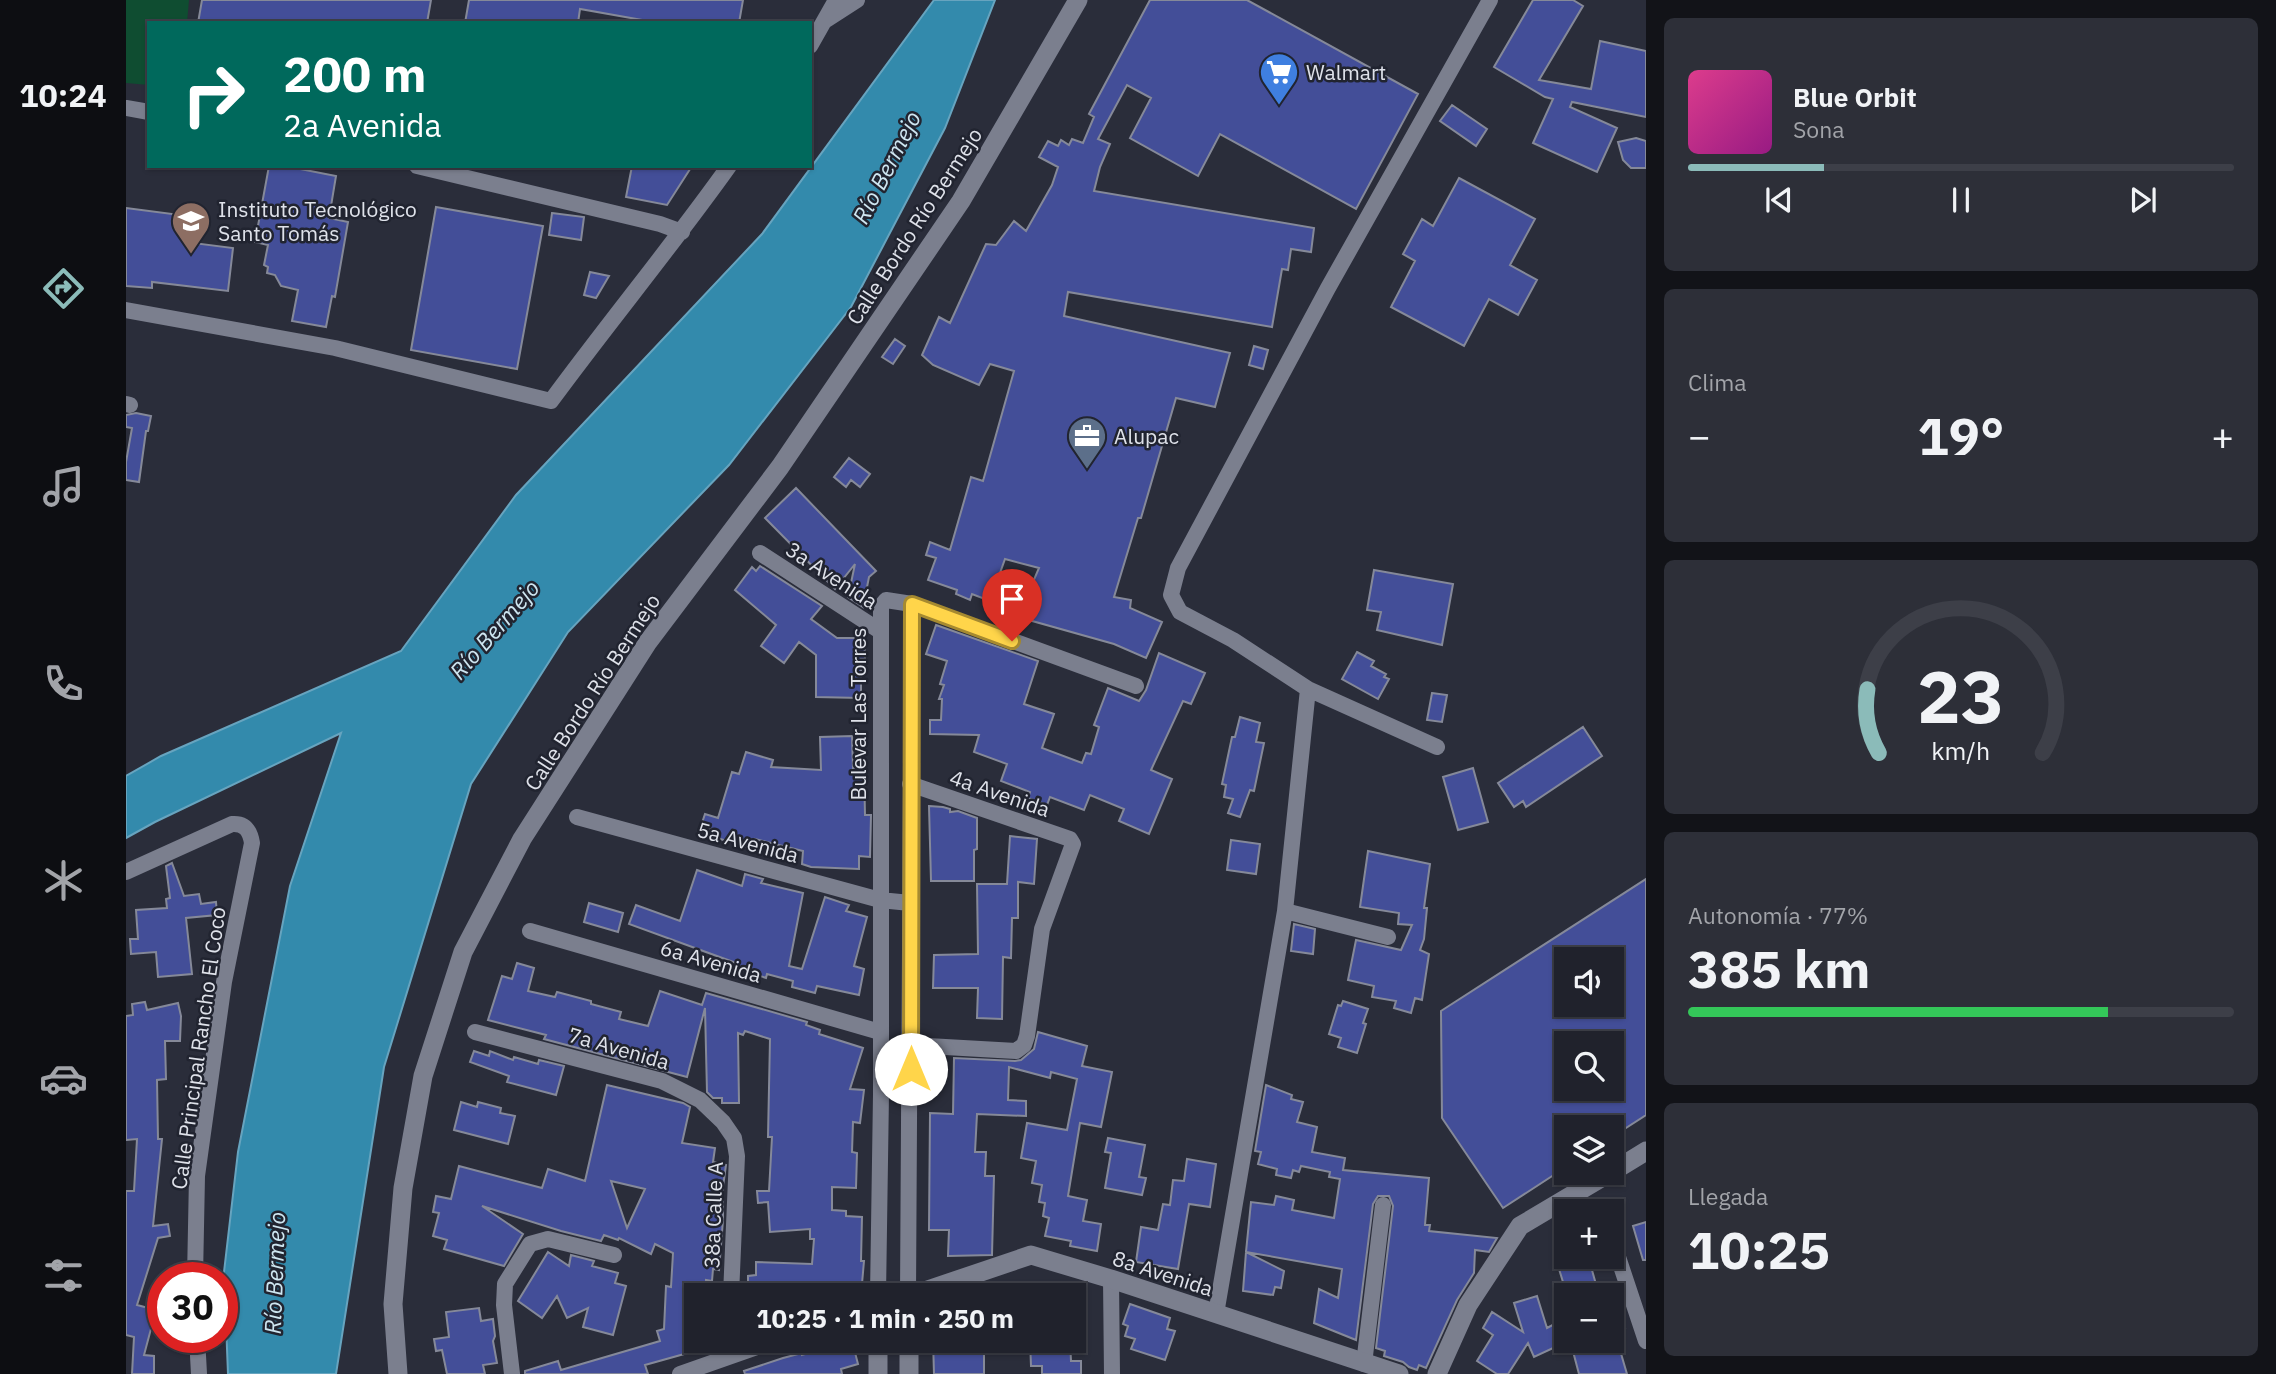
<!DOCTYPE html>
<html lang="es">
<meta charset="utf-8">
<style>
:root{--surface:#20222c;--page:#2d2f38;--text:#f1f3f6;--muted:#a2a4a9;--line:#3d3f48;--accent:#8bbbb9}
body{margin:0;font-family:"IBM Plex Sans",sans-serif;background:var(--page);color:var(--text);height:100vh;display:flex;flex-direction:column;font-size:26px;white-space:nowrap}
*{box-sizing:border-box;margin:0}
p{font-size:23px;color:var(--muted)}
.icon{flex:none;width:38px;height:38px;fill:none;stroke:currentColor;stroke-width:2;stroke-linecap:round;stroke-linejoin:round}
.map{position:relative;flex:1;overflow:hidden}
.drawer{display:flex;flex-direction:column;gap:18px;padding:18px;background:#121318;width:630px}
.drawer>*{flex:none}
.banner{position:absolute;left:21px;top:21px;width:665px;height:147px;border-radius:0px;box-shadow:0 2px 5px #0004,0 0 0 2px var(--line);background:#00695c;color:#fff;overflow:hidden}
.controls{position:absolute;left:1428px;top:947px;display:grid;gap:14px}
.controls a{display:grid;place-items:center;width:70px;height:70px;border-radius:0px;background:var(--surface);box-shadow:0 2px 5px #0004,0 0 0 2px var(--line);font-size:35px}
.speed{position:absolute;left:21px;top:1262px;display:flex;gap:14px;font-size:35px;font-weight:700;text-align:center}
.speed>*{display:grid;place-content:center;width:91px;height:91px;border-radius:50%;background:var(--surface);box-shadow:0 2px 5px #0004,0 0 0 2px var(--line);line-height:1}
.speed .limit{border:10px solid #d22;background:#fff;color:#111}
.pin{position:absolute;display:grid;place-items:center;width:60px;height:60px;color:#fff;margin:-72px -30px;border-radius:50% 50% 50% 0;rotate:-45deg;box-shadow:0 0 7px #0007}
.pin .icon{rotate:45deg}
.me{position:absolute;width:77px;margin:-38px;rotate:0deg;stroke-linejoin:round;filter:drop-shadow(0 0 5px #0008)}
.turn{display:flex;align-items:center;gap:24px;height:147px;padding:0 21px;font-size:32px}
.turn .icon{width:91px;height:91px;stroke-width:2.5}
.turn b{display:block;font-size:49px;line-height:60px}
.big{font-size:52px;font-weight:700;line-height:1.1}
.drawer .widget{flex:1;display:flex;flex-direction:column;justify-content:center;gap:10px;min-width:0;padding:0 24px;border-radius:10px;background:var(--page)}
.drawer .dial{align-items:center;gap:0}
.dial svg{height:182px;overflow:visible;fill:none;stroke:var(--line);stroke-width:7;stroke-linecap:round;text-anchor:middle}
.dial text{fill:var(--text);stroke:none}
.song{display:flex;align-items:center;gap:21px}
.cover{width:84px;height:84px;border-radius:10px;background:linear-gradient(135deg,hsl(330 70% 55%),hsl(310 70% 35%))}
.played{height:7px;border-radius:4px;background:linear-gradient(90deg,var(--accent) 25%,var(--line) 25%)}
.keys{display:flex;justify-content:space-around;direction:ltr}
.heat{display:flex;justify-content:space-between;align-items:center;font-size:38px;direction:ltr}
.charge{height:10px;border-radius:5px;background:linear-gradient(90deg,#34c759 77%,var(--line) 0)}
.trip{position:absolute;left:558px;top:1283px;width:402px;height:70px;border-radius:0px;background:var(--surface);box-shadow:0 2px 5px #0004,0 0 0 2px var(--line);font-weight:700;line-height:70px;text-align:center}
main{display:flex;flex:1;min-height:0}
.tabs{display:flex;flex-direction:column;width:126px;justify-content:space-around;align-items:center;background:#0d0e12;color:var(--muted)}
.tabs .icon{width:49px;height:49px}
.tabs .active{color:var(--accent)}
.tabs b{font-size:32px;color:var(--text)}
.map>svg:first-child{display:block}
.green{fill:#0f4d31}
.water{fill:#338aac;stroke:#67a4bf;stroke-width:2}
.building{fill:#434e98;stroke:#858999;stroke-width:2;fill-rule:evenodd}
.lines{fill:none;stroke-linecap:round;stroke-linejoin:round}
.minor{stroke:#7b7f8e;stroke-width:16}
.tertiary{stroke:#7b7f8e;stroke-width:19}
.secondary{stroke:#7b7f8e;stroke-width:19}
.route-casing{stroke:#a68a30;stroke-width:18}
.route{stroke:#ffd54a;stroke-width:12}
.labels{text-anchor:middle;dominant-baseline:central;stroke-width:5;stroke-linejoin:round;paint-order:stroke}
.poi-label{font-size:21px;fill:#dfe2ea;stroke:#212430;text-anchor:start}
.street-label{font-size:21px;fill:#dfe2ea;stroke:#212430}
.water-label{font-size:23px;font-style:italic;fill:#cee6f1;stroke:#212430}
</style>
<main>
<nav class="tabs">
<b>10:24</b>
<svg class="icon active" aria-label="directions" viewBox="0 0 24 24"><path d="M12 3l9 9-9 9-9-9zM9 14v-3h6M13 9l2 2-2 2"/></svg>
<svg class="icon" aria-label="music" viewBox="0 0 24 24"><path d="M9 18V5l10-2v13"/><circle cx="6" cy="18" r="3"/><circle cx="16" cy="16" r="3"/></svg>
<svg class="icon" aria-label="phone" viewBox="0 0 24 24"><path d="M5 4h4l2 5-3 2q2 4 5 5l2-3 5 2v4C11 20 4 13 5 4z"/></svg>
<svg class="icon" aria-label="climate" viewBox="0 0 24 24"><path d="M12 3v18M4 7l16 10M4 17L20 7"/></svg>
<svg class="icon" aria-label="car" viewBox="0 0 24 24"><path d="M5 17H2v-5l4-1 3-4h7l3 4 3 1v5h-3M9 17h6M6 11h13"/><circle cx="7" cy="17" r="2"/><circle cx="17" cy="17" r="2"/></svg>
<svg class="icon" aria-label="filters" viewBox="0 0 24 24"><path d="M4 7h16M4 17h16"/><circle cx="9" cy="7" r="2"/><circle cx="15" cy="17" r="2"/></svg>
</nav>
<div class="map">
<svg width="1520" height="1374" viewBox="0 0 1520 1374">
<rect width="100%" height="100%" fill="#2a2d3a"/>
<!-- green -->
<path class="green" d="M0 0H63L61 23H23V85L0 83Z"/>
<!-- water -->
<path class="water" d="M808 0H869L819 128 725 307 603 465 442 632 345 784 258 1067 210 1374H102L98 1272 112 1152 164 886 215 733 29 822 0 838V776L35 756 275 651 390 495 636 234Z"/>
<!-- building -->
<path class="building" d="M76 0H305L301 23H72Z
M343 0H617L613 23H533L454 9 452 23H339Z
M1024 0H1121L1292 94 1230 209 1094 134 1072 176 1004 138 1025 98 1001 85 972 139 984 144 974 167 968 191 1188 228 1185 252 1165 249 1162 270 1156 269 1146 327 942 292 938 316 1104 353 1089 407 1050 398 1015 518H1012L988 597 1005 600 1004 608 1036 622 1020 658 988 644 892 617 913 568 879 559 864 601 846 594 844 600 830 594 831 590 802 580 810 558 800 555 804 542 824 550 845 477 857 481 888 371 864 364 853 385 807 365 796 355 813 317 824 323 860 244 870 245 888 221 900 231 926 185 932 167 913 157 922 141 932 146 935 140 943 145 946 139 957 143 968 117 963 114Z
M1407 0H1447L1457 6 1413 80 1465 89 1474 41 1520 51V117L1446 102 1444 107 1491 128 1471 172 1407 143 1427 99 1419 97 1368 67Z
M1326 105 1361 129 1350 146 1314 121Z
M1510 138 1520 141V168H1505L1497 160 1492 142Z
M143 166H159L210 176 203 218 222 222 209 297 206 296 200 327 166 321 172 290 155 286 149 275 141 273 142 267 138 265 142 245 129 242Z
M506 166H566L541 205 500 197Z
M1333 178 1409 219 1384 265 1411 280 1392 315 1363 299 1338 346 1265 307 1289 261 1277 254 1296 219 1307 226Z
M310 207 417 226 391 369 285 350Z
M0 208 62 216 59 242 107 248 102 291 26 282V288L0 286Z
M426 213 458 217 455 240 423 235Z
M464 272 483 276 470 298 458 295Z
M769 339 779 346 767 364 756 357Z
M1128 346 1142 350 1137 369 1123 365Z
M10 413 25 416 22 431H20L13 482 0 480V462L6 428 0 427V415Z
M723 458 744 474 734 487 725 480 720 487 708 477Z
M670 488 750 571 743 577 737 607 722 597 729 564 709 589 639 518Z
M634 566 696 606 685 619 711 638H738L739 659H735V698L690 697V655L673 642 658 663 635 646 650 625 609 590 626 567 630 571Z
M1248 570 1327 584 1316 645 1251 630 1255 612 1241 610Z
M810 625 912 661 898 704 928 714 916 748 956 763 960 753 965 754 973 727 968 725 982 688 1013 701 1020 690 1033 653 1079 673 1065 704 1057 701 1025 770 1046 779 1023 834 993 821 998 809 964 795 958 810 924 797 921 805 902 798 904 792 875 781 881 764 848 752 853 735 804 734V720H815L816 699H813L818 685 814 684 821 661 800 654Z
M1231 652 1248 661 1245 666 1260 674 1258 677 1263 679 1252 699 1216 679Z
M1306 693 1321 695 1316 722 1301 720Z
M1114 717 1134 723 1130 742 1138 743 1128 791 1124 790 1114 817 1102 813 1107 799 1098 797 1100 785 1096 784 1106 737H1109Z
M1457 727 1476 756 1400 807 1397 801 1388 807 1372 783Z
M726 736 727 768 738 767 739 815H745L744 857 733 856V869L685 867 676 864 677 851 629 839 626 849 588 837 590 830 575 826 579 814 592 818 606 772 613 774 620 752 647 760 645 767 695 770 694 737Z
M1347 768 1362 822 1332 830 1317 777Z
M803 806 817 807 824 809V812L832 811 851 818V849L848 850V881H805Z
M884 836 911 839 908 884 892 882V918H886L885 958 877 957 876 1019 851 1018 852 988H807L808 955 852 954 851 884H881Z
M1105 840 1134 844 1130 874 1101 870Z
M1242 851 1304 864 1298 908H1301L1298 939 1294 950 1303 954 1296 1000 1289 998 1285 1013 1268 1008 1270 1001 1246 997 1248 986 1222 980 1230 940 1275 950 1286 925 1272 924 1273 913 1234 907Z
M46 863 58 896 73 894 75 904 90 902 91 915 60 918 66 974 32 977 30 952 5 954 4 939H12L10 910 41 908 40 899 44 898 40 866Z
M571 870 616 886 619 874 637 879 635 883 677 893 663 966 676 969 699 897 723 905 720 911 741 917 728 966 738 969 733 995 691 986 689 993 666 987 667 981 641 974 640 978 609 967 610 963 503 924 510 905 554 921Z
M1520 879V1115L1486 1137V1127H1440V1167L1377 1208 1316 1118 1315 1011ZM1440 959H1486V1004H1440ZM1440 1043H1486V1088H1440Z
M463 903 497 913 492 932 458 922Z
M1168 924 1189 929 1187 954 1165 951Z
M391 963 408 968 402 991 429 997 431 992 465 1001V1004L495 1012 493 1019 522 1026 534 991 576 1005 580 993 681 1022 680 1025 694 1030 693 1034 737 1048 724 1089 738 1090 734 1123 727 1122 726 1152 731 1153 730 1188 706 1187V1210L720 1211V1216L736 1217 735 1261H738L735 1295H622V1276L630 1275V1262L686 1264 688 1239H684V1229L644 1232 642 1202 632 1203 631 1191H643L646 1137H642L644 1039 619 1031 617 1035 612 1033 613 1103H596V1098H587L581 1092 579 1008 561 1077 418 1039 420 1035 362 1020 376 976 386 979Z
M1217 1001 1242 1009 1237 1023 1240 1024 1231 1053 1212 1047 1215 1038 1203 1034 1212 1005 1215 1006Z
M19 1002 21 1010 52 1003 55 1016 54 1041H39L40 1079 31 1080 32 1139H36L27 1226 42 1224 44 1236 32 1238 11 1305 30 1310 18 1355 28 1356V1374H6L8 1337 0 1335V1191H8L11 1139 0 1140V1016L7 1015 6 1004Z
M912 1032 961 1046 956 1066 986 1072 975 1127 954 1123 942 1196 961 1200 957 1221 975 1224 971 1251 944 1246 945 1241 919 1236 923 1218 917 1216 919 1203 913 1202 916 1185 906 1183 910 1161 895 1158 901 1123 941 1130 951 1079 925 1072 924 1078 883 1067 882 1100 900 1101V1116L851 1114 849 1152H860L859 1176H868L866 1255 822 1256 823 1230H803L804 1113 827 1114 828 1058 889 1061 895 1060 908 1049Z
M348 1051 363 1056 364 1051 387 1060 388 1057 412 1064 413 1060 438 1066 430 1095 381 1082 383 1076 344 1062Z
M481 1085 557 1103 564 1107 556 1143 589 1148 587 1162 600 1165 595 1201H597V1220L593 1270 587 1269 586 1281 580 1280 579 1295H570V1340H593L594 1344 519 1365 522 1374H399V1371L432 1361 435 1370 534 1341 531 1331 538 1329 540 1286 545 1287 547 1253 529 1244 525 1254 493 1238 492 1240 478 1235 475 1241 435 1231 356 1206 397 1234 378 1266 318 1249 321 1240 307 1236 313 1213 307 1212 310 1196 325 1199 333 1166 416 1188 422 1169 459 1181ZM485 1181 519 1189 501 1228Z
M1140 1085 1166 1095 1165 1099 1177 1102 1171 1122 1191 1127 1186 1152 1219 1158 1217 1170 1303 1178 1299 1225H1304L1303 1231 1371 1238 1363 1252 1349 1250 1348 1273 1331 1300 1300 1368 1293 1365 1291 1370 1283 1367 1277 1362 1258 1356 1259 1351 1250 1348 1267 1206 1263 1196H1252L1247 1204 1230 1340 1188 1323 1193 1289 1212 1298 1216 1269 1120 1252 1125 1202 1148 1205 1150 1196 1168 1200 1166 1210 1208 1218 1214 1179 1203 1177 1204 1172 1175 1166 1173 1172 1167 1170 1165 1178 1150 1175 1151 1169 1132 1164 1135 1152 1129 1151Z
M335 1102 351 1107 352 1102 375 1108 374 1113 389 1116 382 1144 328 1130Z
M982 1138 1019 1145 1013 1177 1020 1178 1016 1195 979 1188 985 1153 979 1152Z
M1061 1159 1090 1164 1084 1207 1063 1204 1052 1269 1010 1262 1015 1227 1032 1230 1037 1204 1044 1205 1047 1180 1058 1181Z
M1520 1222V1260H1517L1507 1226Z
M422 1252 443 1266 445 1255 468 1261 466 1266 492 1273 489 1283 500 1286 487 1335 457 1327 462 1308 441 1318 431 1296 416 1318 392 1301Z
M1120 1252 1158 1271 1155 1288 1149 1287 1147 1295 1117 1291Z
M1429 1256H1462L1473 1295H1441Z
M1486 1291H1491L1499 1328 1486 1331Z
M1411 1296 1421 1328 1440 1318V1342L1408 1357 1402 1343 1382 1374H1371L1351 1361 1367 1335 1357 1328 1366 1312 1397 1332 1388 1303Z
M1004 1304 1044 1318 1041 1329 1049 1331 1039 1360 1005 1349 1009 1339 999 1336 1002 1326 997 1324Z
M353 1308 355 1321 367 1319 369 1336 367 1341 371 1363 357 1365 359 1374H321L316 1350 310 1351 308 1339 323 1337 320 1312Z
M807 1340H858V1374H808Z
M904 1340H944L945 1361H955V1374H916V1366H905Z
M1444 1340H1491L1501 1374H1453Z
M726 1341 732 1364 715 1369 716 1374H619L618 1371 657 1358 676 1353V1355Z"/>
<g class="lines">
<!-- minor -->
<path class="minor" d="M700 20 731 0
M684 46 710 0
M0 108 23 112
M291 166 534 224 556 232
M0 310 209 348 425 401C483 322 546 246 603 166
M0 404 4 405
M634 553 754 631
M1311 747 1182 689 1107 640 1054 612 1045 595 1052 568 1202 288 1364 0
M784 784 944 839 947 844 916 929 901 1036 898 1045 890 1051 784 1045
M451 817 754 900 784 903
M0 872 106 824C119 823 124 831 126 843L98 982 71 1176 69 1278
M1159 911 1262 937
M404 931 754 1032
M349 1032 536 1081 574 1100 597 1122 608 1138 611 1156 605 1295
M1486 1239 1520 1341
M985 1279 986 1374
M752 1295 755 1094V606L760 600 786 604 1010 686
M782 1295 786 604
M1090 1314 1159 911 1182 689
M71 1337 73 1374
M1238 1364 1257 1205
M386 1374 378 1305 379 1284 404 1244 422 1239 488 1255
M554 1374 651 1340"/>
<!-- tertiary -->
<path class="tertiary" d="M1486 1172 1520 1151
M787 1295 905 1255 985 1279 1273 1374
M752 1340V1374
M783 1340V1374
M1311 1374 1342 1305 1394 1226 1485 1172"/>
<!-- secondary -->
<path class="secondary" d="M272 1374 267 1304 277 1188 297 1076 337 952 396 839 522 642 654 467 835 201 952 0"/>
</g>
<g class="lines">
<!-- route casing -->
<g class="route-casing">
<path id="route" d="M785 1069 786 604 886 641"/>
</g>
<!-- route -->
<use href="#route" class="route"/>
</g>
<!-- icons -->
<defs>
<g id="supermarket-pin" transform="scale(2.0125)"><path d="M0 17L-7.5 6A9.5 9.5 0 1 1 7.5 6Z" fill="#3f7fe0" stroke="#212430"/><path d="M-6-5.5h2.5l.6 2H6L4.5 2H-2.5L-4.4-4H-6ZM-1.5 3.2a1.3 1.3 0 1 0 .1 0ZM3 3.2a1.3 1.3 0 1 0 .1 0Z" fill="#fff"/></g>
<g id="school-pin" transform="scale(2.0125)"><path d="M0 17L-7.5 6A9.5 9.5 0 1 1 7.5 6Z" fill="#8d6e63" stroke="#212430"/><path d="M0-5L7-2L0 1L-7-2ZM-4 1L0 2.5L4 1V4Q0 6-4 4Z" fill="#fff"/></g>
<g id="office-pin" transform="scale(2.0125)"><path d="M0 17L-7.5 6A9.5 9.5 0 1 1 7.5 6Z" fill="#5c6f8a" stroke="#212430"/><path d="M-6-3h4V-5.5h4V-3h4V5H-6ZM-1-4.5V-3h2v-1.5ZM-6 0V1H6V0Z" fill="#fff"/></g>
</defs>
<g fill-rule="evenodd">
<use href="#supermarket-pin" x="1153" y="72"/>
<use href="#school-pin" x="65" y="221"/>
<use href="#office-pin" x="961" y="436"/>
</g>
<g class="labels">
<!-- poi labels -->
<g class="poi-label">
<text x="1180" y="72">Walmart</text>
<text x="92" y="209">Instituto Tecnológico<tspan x="92" dy="24">Santo Tomás</tspan></text>
<text x="988" y="436">Alupac</text>
</g>
<!-- street labels -->
<g class="street-label">
<text transform="translate(788 226) rotate(-57)">Calle Bordo Río Bermejo</text>
<text transform="translate(706 575) rotate(33)">3a Avenida</text>
<text transform="translate(466 692) rotate(-57)">Calle Bordo Río Bermejo</text>
<text transform="translate(732 714) rotate(-90)">Bulevar Las Torres</text>
<text transform="translate(874 793) rotate(19)">4a Avenida</text>
<text transform="translate(622 842) rotate(15)">5a Avenida</text>
<text transform="translate(585 961) rotate(16)">6a Avenida</text>
<text transform="translate(72 1048) rotate(-82)">Calle Principal Rancho El Coco</text>
<text transform="translate(493 1048) rotate(16)">7a Avenida</text>
<text transform="translate(587 1215) rotate(-88)">38a Calle A</text>
<text transform="translate(1037 1273) rotate(18)">8a Avenida</text>
</g>
<!-- water labels -->
<g class="water-label">
<text transform="translate(760 167) rotate(-63)">Río Bermejo</text>
<text transform="translate(368 629) rotate(-49)">Río Bermejo</text>
<text transform="translate(148 1273) rotate(-88)">Río Bermejo</text>
</g>
</g>
</svg>
<div class="controls">
<a><svg class="icon" aria-label="sound" viewBox="0 0 24 24"><path d="M4 9h4l5-4v14l-5-4H4zM17 9q2 3 0 6"/></svg></a>
<a><svg class="icon" aria-label="search" viewBox="0 0 24 24"><circle cx="10" cy="10" r="6"/><path d="M15 15l6 6"/></svg></a>
<a><svg class="icon" aria-label="layers" viewBox="0 0 24 24"><path d="M12 4l9 5-9 5-9-5zM3 14l9 5 9-5"/></svg></a>
<a>+</a>
<a>−</a>
</div>
<div class="speed"><div class="limit">30</div></div>
<div class="pin" style="left:886px;top:641px;background:#d93025"><svg class="icon" aria-label="arrive" viewBox="0 0 24 24"><path d="M6 21V4h12l-3 4 3 4H6"/></svg></div>
<svg class="me" style="left:785px;top:1069px" viewBox="-20 -20 40 40"><circle r="19" fill="#fff"/><path d="M0-13L10 11 0 6-10 11z" fill="#ffd54a"/></svg>
<div class="trip">10:25 · 1 min · 250 m</div>
<div class="banner">
<div class="turn"><svg class="icon" aria-label="right" viewBox="0 0 24 24"><path d="M7 20v-9h11M14 6l5 5-5 5"/></svg><div><b>200 m</b>2a Avenida</div></div>
</div>
</div>
<section class="drawer">
<div class="widget">
<div class="song"><i class="cover"></i><div><b>Blue Orbit</b><p>Sona</p></div></div>
<div class="played"></div>
<div class="keys"><svg class="icon" aria-label="previous" viewBox="0 0 24 24"><path d="M18 5L8 12l10 7zM5 5v14"/></svg><svg class="icon" aria-label="pause" viewBox="0 0 24 24"><path d="M8 5v14M16 5v14"/></svg><svg class="icon" aria-label="next" viewBox="0 0 24 24"><path d="M6 5l10 7-10 7zM19 5v14"/></svg></div>
</div>
<div class="widget"><p>Clima</p>
<div class="heat"><a>−</a><b class="big">19°</b><a>+</a></div>
</div>
<div class="widget dial"><svg viewBox="0 0 100 80">
<path d="M14 69A42 42 0 1 1 86 69"/>
<path d="M14 69A42 42 0 0 1 9 41" stroke="#8bbbb9"/>
<text x="50" y="56" font-size="32" font-weight="700">23</text>
<text x="50" y="72" font-size="11">km/h</text>
</svg></div>
<div class="widget"><p>Autonomía · 77%</p><b class="big">385 km</b><div class="charge"></div></div>
<div class="widget"><p>Llegada</p><b class="big">10:25</b></div>
</section>
</main>
